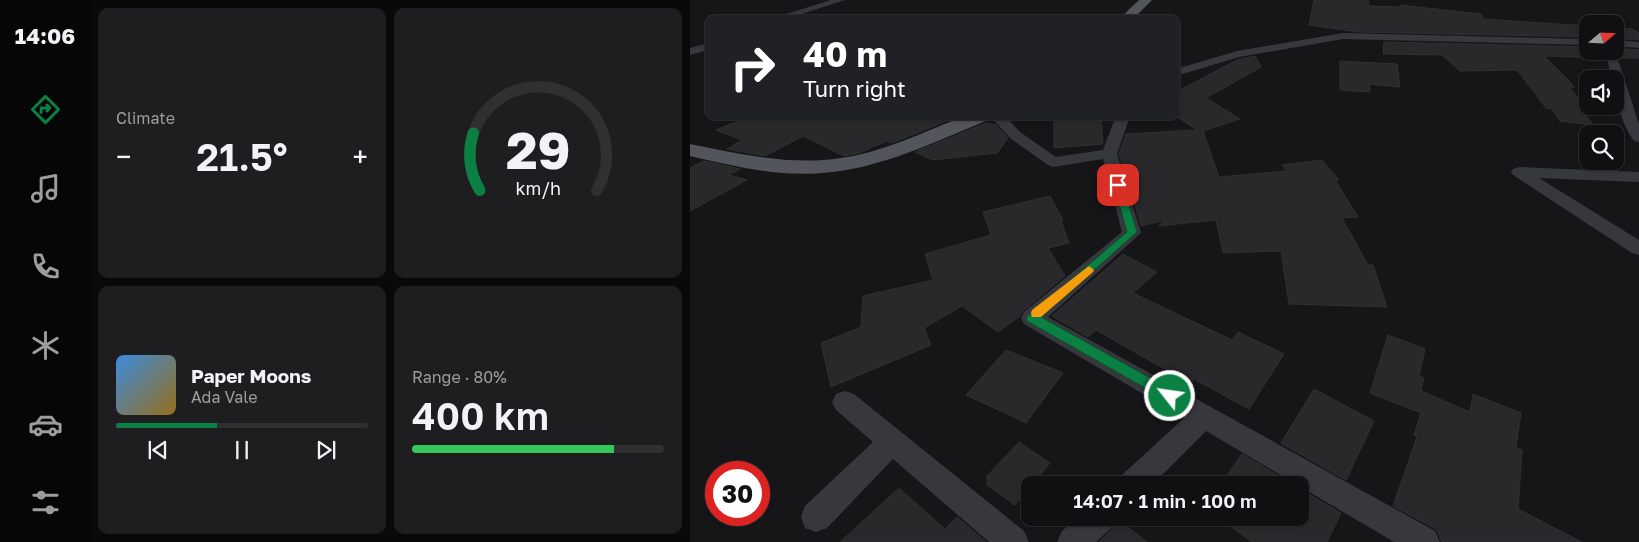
<!DOCTYPE html>
<meta charset="utf-8">
<style>
:root{--surface:#101012;--page:#1e1e20;--text:#f1f3f6;--muted:#9c9d9f;--line:#303032;--accent:#0b8043}
body{margin:0;font-family:"Golos Text",sans-serif;background:var(--page);color:var(--text);height:100vh;display:flex;flex-direction:column;font-size:19px;white-space:nowrap}
*{box-sizing:border-box;margin:0}
p{font-size:16px;color:var(--muted)}
.icon{flex:none;width:28px;height:28px;fill:none;stroke:currentColor;stroke-width:2;stroke-linecap:round;stroke-linejoin:round}
.map{position:relative;flex:1;overflow:hidden}
.details{display:flex;flex-direction:column;gap:8px;padding:8px;background:#09090a;width:600px}
.details>*{flex:none}
.guide{position:absolute;left:15px;top:15px;width:475px;height:105px;border-radius:10px;box-shadow:0 1px 4px #0004,0 0 0 1px var(--line);background:#202124;color:#fff;overflow:hidden}
.needle{width:32px;rotate:71deg}
.controls{position:absolute;left:889px;top:15px;display:grid;gap:10px}
.controls a{display:grid;place-items:center;width:45px;height:45px;border-radius:10px;background:var(--surface);box-shadow:0 1px 4px #0004,0 0 0 1px var(--line);font-size:25px}
.speed{position:absolute;left:15px;top:461px;display:flex;gap:10px;font-size:25px;font-weight:700;text-align:center}
.speed>*{display:grid;place-content:center;width:65px;height:65px;border-radius:50%;background:var(--surface);box-shadow:0 1px 4px #0004,0 0 0 1px var(--line);line-height:1}
.speed .limit{border:8px solid #d22;background:#fff;color:#111}
.pin{position:absolute;display:grid;place-items:center;width:42px;height:42px;color:#fff;margin:-21px;border-radius:10px;box-shadow:0 2px 8px #0006}
.me{position:absolute;width:55px;margin:-28px;rotate:300deg;stroke-linejoin:round;filter:drop-shadow(0 0 4px #0008)}
.turn{display:flex;align-items:center;gap:18px;height:105px;padding:0 15px;font-size:22px}
.turn .icon{width:65px;height:65px;stroke-width:2.5}
.turn b{display:block;font-size:35px;line-height:42px}
.big{font-size:38px;font-weight:600;line-height:1.1}
.details .tile{flex:1;display:flex;flex-direction:column;justify-content:center;gap:8px;min-width:0;padding:0 18px;border-radius:10px;background:var(--page)}
.details .dial{align-items:center;gap:0}
.dial svg{height:130px;overflow:visible;fill:none;stroke:var(--line);stroke-width:7;stroke-linecap:round;text-anchor:middle}
.dial text{fill:var(--text);stroke:none}
.song{display:flex;align-items:center;gap:15px}
.cover{width:60px;height:60px;border-radius:8px;background:linear-gradient(135deg,hsl(210 70% 55%),hsl(40 70% 35%))}
.played{height:5px;border-radius:2px;background:linear-gradient(90deg,var(--accent) 40%,var(--line) 40%)}
.keys{display:flex;justify-content:space-around;direction:ltr}
.heat{display:flex;justify-content:space-between;align-items:center;font-size:28px;direction:ltr}
.charge{height:8px;border-radius:4px;background:linear-gradient(90deg,#34c759 80%,var(--line) 0)}
.details .tiles{flex:1;display:grid;gap:8px;grid-template-columns:repeat(2,1fr)}
.trip{position:absolute;left:331px;top:476px;width:288px;height:50px;border-radius:10px;background:var(--surface);box-shadow:0 1px 4px #0004,0 0 0 1px var(--line);font-weight:600;line-height:50px;text-align:center}
main{display:flex;flex:1;min-height:0}
.tab-bar{display:flex;flex-direction:column;width:90px;justify-content:space-around;align-items:center;background:#060607;color:var(--muted)}
.tab-bar .icon{width:35px;height:35px}
.tab-bar .selected{color:var(--accent)}
.tab-bar b{font-size:22px;color:var(--text)}
.map>svg:first-child{display:block}
.building{fill:#29292c;stroke:#303034}
.lines{fill:none;stroke-linecap:round;stroke-linejoin:round}
.street{fill:#37383d;fill-rule:evenodd}
.primary{fill:#53555c;fill-rule:evenodd}
.route{fill:#0b8043;stroke:#07532c}
.slow{fill:#f59e0b}
</style>
<main>
<nav class="tab-bar">
<b>14:06</b>
<svg class="icon selected" aria-label="directions" viewBox="0 0 24 24"><path d="M12 3l9 9-9 9-9-9zM9 14v-3h6M13 9l2 2-2 2"/></svg>
<svg class="icon" aria-label="music" viewBox="0 0 24 24"><path d="M9 18V5l10-2v13"/><circle cx="6" cy="18" r="3"/><circle cx="16" cy="16" r="3"/></svg>
<svg class="icon" aria-label="phone" viewBox="0 0 24 24"><path d="M5 4h4l2 5-3 2q2 4 5 5l2-3 5 2v4C11 20 4 13 5 4z"/></svg>
<svg class="icon" aria-label="climate" viewBox="0 0 24 24"><path d="M12 3v18M4 7l16 10M4 17L20 7"/></svg>
<svg class="icon" aria-label="car" viewBox="0 0 24 24"><path d="M5 17H2v-5l4-1 3-4h7l3 4 3 1v5h-3M9 17h6M6 11h13"/><circle cx="7" cy="17" r="2"/><circle cx="17" cy="17" r="2"/></svg>
<svg class="icon" aria-label="filters" viewBox="0 0 24 24"><path d="M4 7h16M4 17h16"/><circle cx="9" cy="7" r="2"/><circle cx="15" cy="17" r="2"/></svg>
</nav>
<section class="details">
<div class="tiles">
<div class="tile"><p>Climate</p>
<div class="heat"><a>−</a><b class="big">21.5°</b><a>+</a></div>
</div>
<div class="tile dial"><svg viewBox="0 0 100 80">
<path d="M14 69A42 42 0 1 1 86 69"/>
<path d="M14 69A42 42 0 0 1 10 34" stroke="#0b8043"/>
<text x="50" y="56" font-size="32" font-weight="700">29</text>
<text x="50" y="72" font-size="11">km/h</text>
</svg></div>
<div class="tile">
<div class="song"><i class="cover"></i><div><b>Paper Moons</b><p>Ada Vale</p></div></div>
<div class="played"></div>
<div class="keys"><svg class="icon" aria-label="previous" viewBox="0 0 24 24"><path d="M18 5L8 12l10 7zM5 5v14"/></svg><svg class="icon" aria-label="pause" viewBox="0 0 24 24"><path d="M8 5v14M16 5v14"/></svg><svg class="icon" aria-label="next" viewBox="0 0 24 24"><path d="M6 5l10 7-10 7zM19 5v14"/></svg></div>
</div>
<div class="tile"><p>Range · 80%</p><b class="big">400 km</b><div class="charge"></div></div>
</div>
</section>
<div class="map">
<svg width="949" height="542" viewBox="0 0 949 542">
<rect width="100%" height="100%" fill="#161618"/>
<!-- building -->
<path class="building" d="M624 0H678L679 6 709 7 710 5 791 14 793 19 898 26V37L669 32 619 25Z
M925 28 942 29 949 33V40L925 38Z
M694 42 898 47V51H913L915 58 854 56 885 87H879L901 112 893 111 903 125 870 121 862 109 856 108 827 70 770 71 752 55 693 54Z
M925 48 949 50V58H929Z
M565 56 571 67 516 98 550 119 513 131 529 177 597 171 592 165 632 160 649 180H645L668 217 652 218 678 265H683L697 307 599 304 591 251 533 253 526 220 468 226 476 220 451 226 429 154 436 134 507 130 486 116V92L547 60Z
M650 61 707 64 710 87 679 84 680 92 650 90Z
M60 116H259L266 117 202 143 197 141 169 153 154 156 113 136 75 156 37 149 52 140 26 130Z
M364 116H411L413 144 364 148Z
M296 123 306 125 318 138 307 153 243 160 225 152Z
M14 161 50 169 39 175 57 180 0 211V168Z
M360 196 373 220 371 221 379 243 358 248 375 276 333 311 329 317 308 332 272 306 234 328 241 345 141 387 131 343 171 327 173 296 243 280 235 254 301 235 293 212Z
M433 254 467 272 443 293 542 340 548 332 594 354 559 409 504 379 501 384 406 330 398 337 362 316Z
M698 335 735 349 729 376 734 378 731 391 780 412 783 394 831 413 826 447 832 450 828 509 892 542H752L746 529 703 506 727 437 724 435 731 413 680 393Z
M316 350 373 373 336 423 276 395Z
M624 389 684 421 656 480 591 443Z
M329 442 360 463 325 505 297 485V476Z
M552 454 604 485H530Z
M209 488 255 529 267 517 296 542H150Z
M610 489 651 513 637 542H562L529 518H610Z
M426 518H427L457 542H409L421 530Z"/>
<g class="lines">
<!-- street -->
<path class="street" d="M141 0H155L96 19H80Z
M653 33 898 39V45L653 39 549 57 486 76V69L547 51Z
M925 40 949 42V48L925 46Z
M19 43V50L0 55V48Z
M915 51H925L949 124V142L944 141C932 125 925 99 925 79H922Z
M300 116H315L330 132 366 157 413 150 426 116H440L427 154 451 233 358 317 745 531 750 542H704L516 431 462 485H428L432 475 494 418 334 324 331 318 334 312 432 232 413 159 363 167 358 165 320 138Z
M829 167 949 172V182L849 178 949 240V255L942 253 823 175 821 172 823 169Z
M155 391 164 394 334 531 339 542H299L203 459 137 528 126 532 115 528 111 517 115 506 183 442 146 410 142 402 146 394Z
M387 518H424L420 529 406 542H367L372 531Z"/>
<!-- primary -->
<path class="primary" d="M449 0H462L443 19H429Z
M274 116H300L298 120C244 142 190 169 132 173 87 177 43 166 0 156V144C50 154 100 166 151 158 194 152 234 132 274 116Z"/>
</g>
<!-- route -->
<path class="route" d="M425 183 433 185 447 232 351 317 485 392 487 396 485 401 480 402 337 321 336 318 437 232 424 185Z"/>
<!-- slow -->
<path class="slow" d="M399 266 404 270 403 272 351 317H342L341 313 342 310Z"/>
</svg>
<div class="controls">
<a><svg class="needle" viewBox="-14 -14 28 28"><path d="M0-13l5 13h-10z" fill="#e53935"/><path d="M0 13l5-13h-10z" fill="#9c9d9f"/></svg></a>
<a><svg class="icon" aria-label="sound" viewBox="0 0 24 24"><path d="M4 9h4l5-4v14l-5-4H4zM17 9q2 3 0 6"/></svg></a>
<a><svg class="icon" aria-label="search" viewBox="0 0 24 24"><circle cx="10" cy="10" r="6"/><path d="M15 15l6 6"/></svg></a>
</div>
<div class="speed"><div class="limit">30</div></div>
<div class="pin" style="left:428px;top:185px;background:#d93025"><svg class="icon" aria-label="arrive" viewBox="0 0 24 24"><path d="M6 21V4h12l-3 4 3 4H6"/></svg></div>
<svg class="me" style="left:480px;top:396px" viewBox="-20 -20 40 40"><circle r="17" fill="#0b8043" stroke="#fff" stroke-width="3"/><path d="M0-11L8 9 0 5-8 9z" fill="#fff"/></svg>
<div class="trip">14:07 · 1 min · 100 m</div>
<div class="guide">
<div class="turn"><svg class="icon" aria-label="right" viewBox="0 0 24 24"><path d="M7 20v-9h11M14 6l5 5-5 5"/></svg><div><b>40 m</b>Turn right</div></div>
</div>
</div>
</main>
